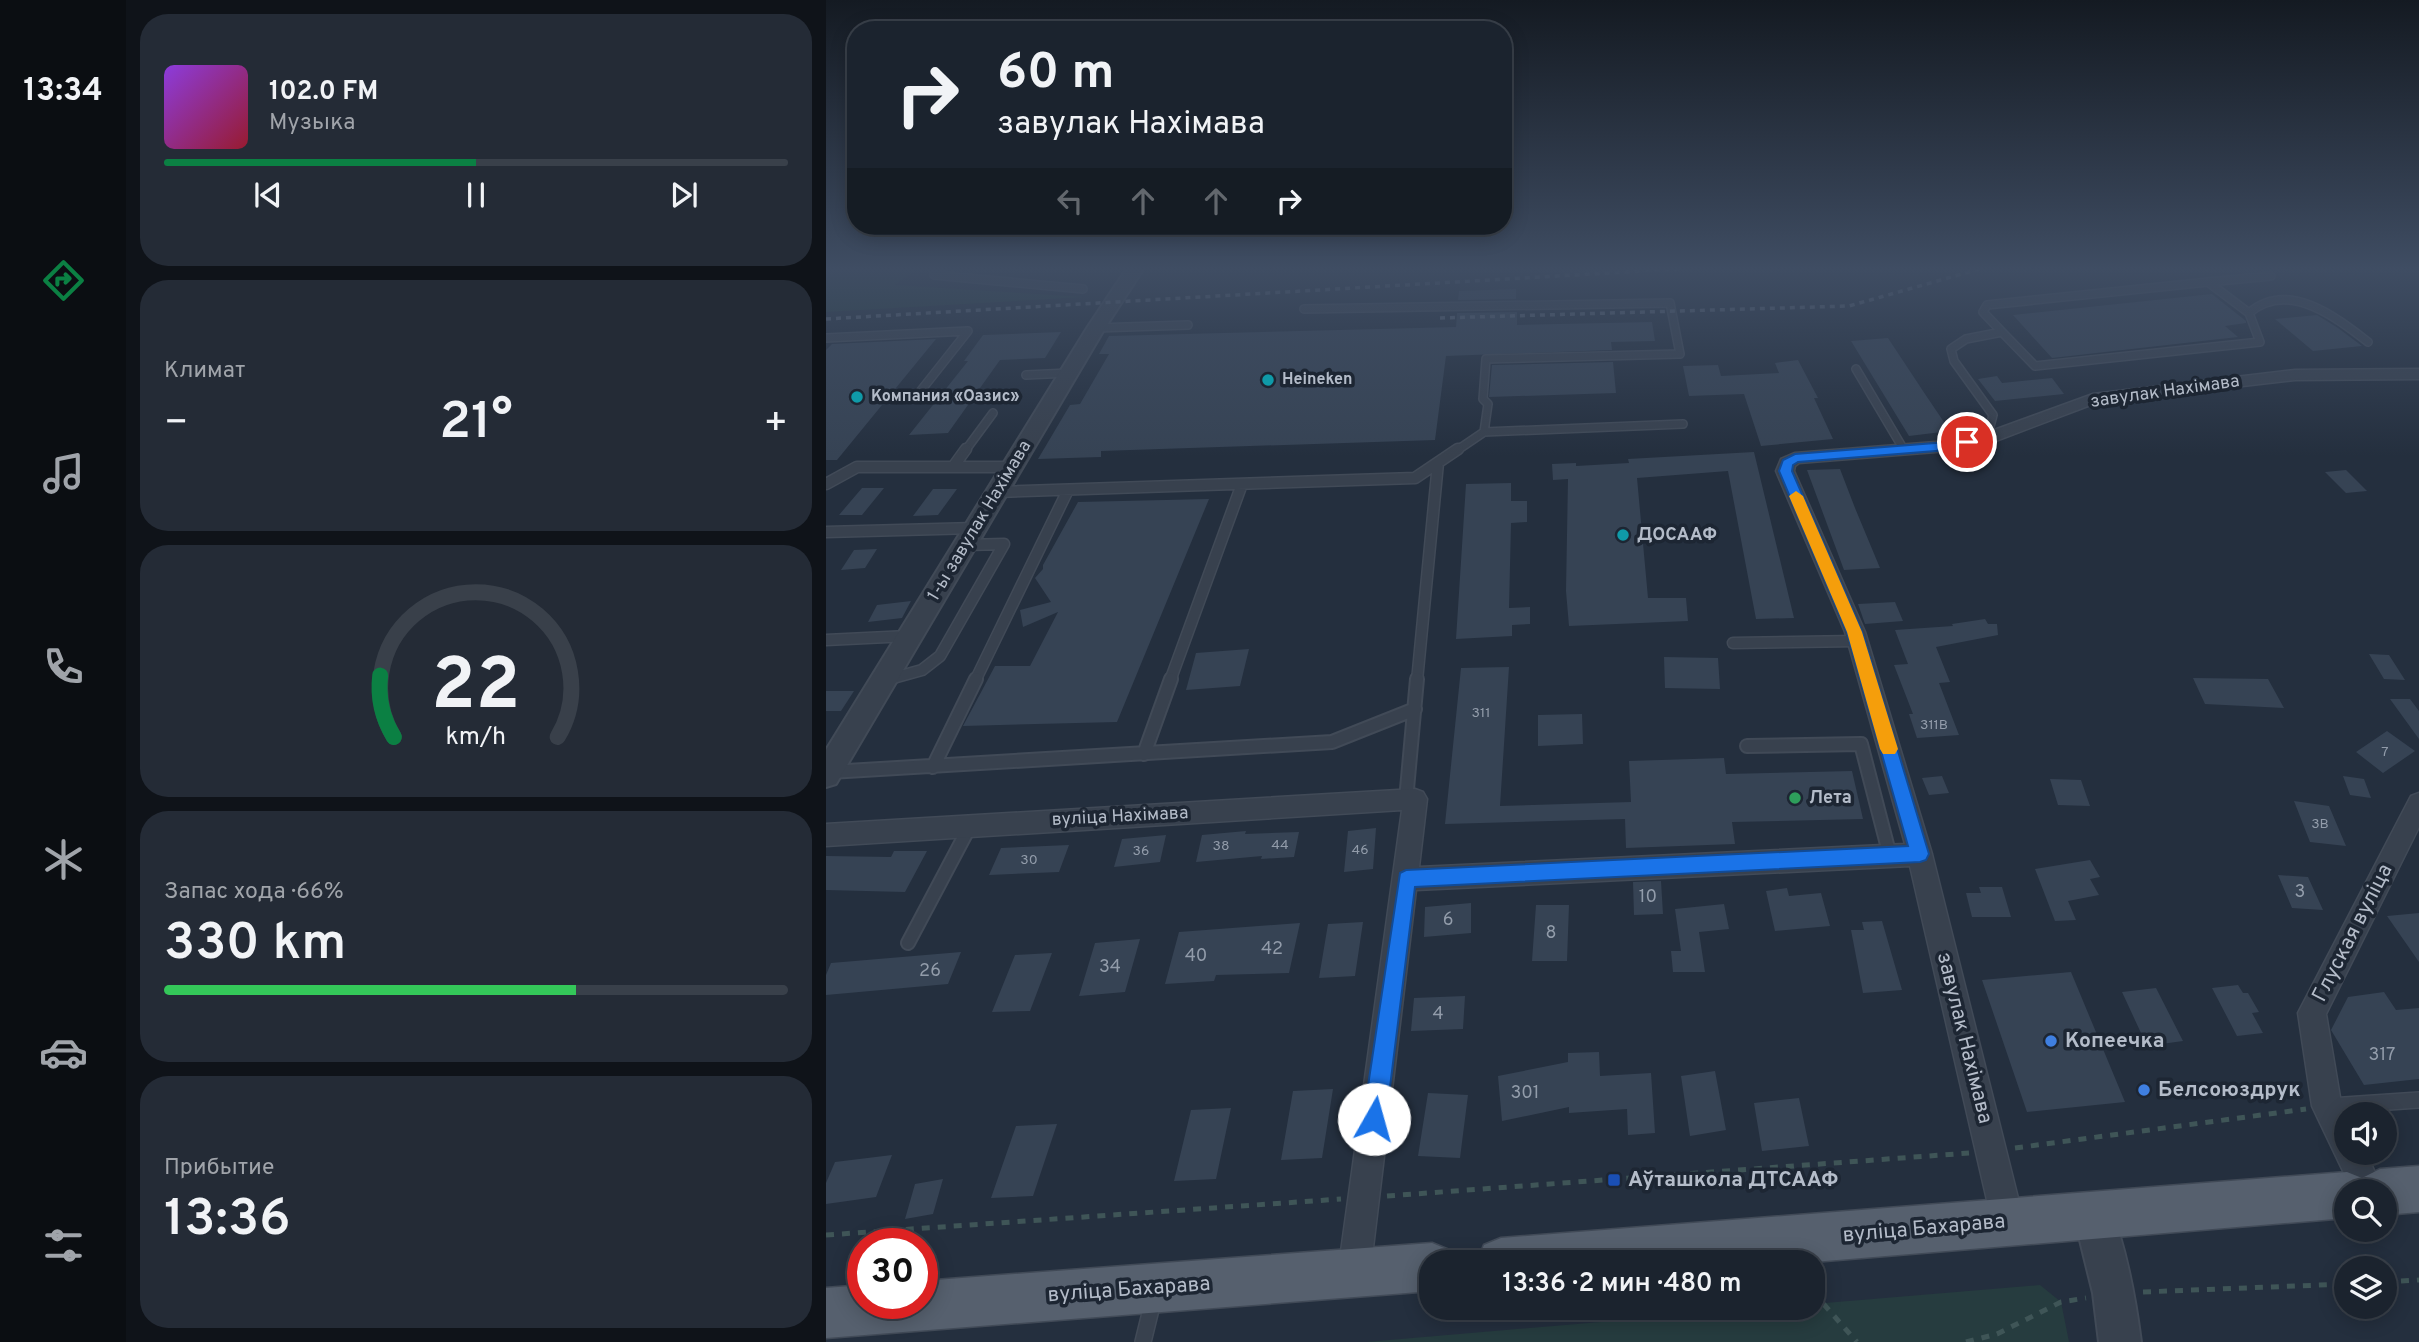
<!DOCTYPE html>
<html lang="ru">
<meta charset="utf-8">
<style>
:root{--surface:#1b232e;--page:#242b36;--text:#f1f3f6;--muted:#a0a4aa;--line:#39404a;--accent:#0b8043}
body{margin:0;font-family:Overpass,sans-serif;background:var(--page);color:var(--text);height:100vh;display:flex;flex-direction:column;font-size:26px;white-space:nowrap}
*{box-sizing:border-box;margin:0}
p{font-size:23px;color:var(--muted)}
.icon{flex:none;width:38px;height:38px;fill:none;stroke:currentColor;stroke-width:2;stroke-linecap:round;stroke-linejoin:round}
.map{position:relative;flex:1;overflow:hidden}
.panel{display:flex;flex-direction:column;gap:14px;padding:14px;background:#0f1319;width:700px}
.panel>*{flex:none}
.hud{position:absolute;left:21px;top:21px;width:665px;height:214px;border-radius:28px;box-shadow:0 4px 18px #0003,0 0 0 2px var(--line);background:#1b232e;color:var(--text);overflow:hidden}
.buttons{position:absolute;left:1508px;top:1102px;display:grid;gap:14px}
.buttons a{display:grid;place-items:center;width:63px;height:63px;border-radius:50%;background:var(--surface);box-shadow:0 4px 18px #0003,0 0 0 2px var(--line);font-size:35px}
.speed{position:absolute;left:21px;top:1228px;display:flex;gap:14px;font-size:35px;font-weight:700;text-align:center}
.speed>*{display:grid;place-content:center;width:91px;height:91px;border-radius:50%;background:var(--surface);box-shadow:0 4px 18px #0003,0 0 0 2px var(--line);line-height:1}
.speed .limit{border:10px solid #d22;background:#fff;color:#111}
.pin{position:absolute;display:grid;place-items:center;width:60px;height:60px;color:#fff;margin:-30px;border:4px solid #fff;border-radius:50%;box-shadow:0 2px 7px #0007}
.me{position:absolute;width:77px;margin:-38px;rotate:7deg;stroke-linejoin:round;filter:drop-shadow(0 0 5px #0008)}
.turn{display:flex;align-items:center;gap:24px;height:147px;padding:0 35px;font-size:32px}
.turn .icon{width:91px;height:91px;stroke-width:2.5}
.turn b{display:block;font-size:49px;line-height:60px}
.lanes{display:flex;align-items:center;height:66px;padding:0 35px;background:#0003;justify-content:center;gap:35px;direction:ltr}
.lanes .off{opacity:.35}
.big{font-size:52px;font-weight:600;line-height:1.1}
.panel .card{flex:1;display:flex;flex-direction:column;justify-content:center;gap:10px;min-width:0;padding:0 24px;border-radius:28px;background:var(--page)}
.panel .dial{align-items:center;gap:0}
.dial svg{height:182px;overflow:visible;fill:none;stroke:var(--line);stroke-width:7;stroke-linecap:round;text-anchor:middle}
.dial text{fill:var(--text);stroke:none}
.song{display:flex;align-items:center;gap:21px}
.cover{width:84px;height:84px;border-radius:10px;background:linear-gradient(135deg,hsl(270 70% 55%),hsl(350 70% 35%))}
.played{height:7px;border-radius:4px;background:linear-gradient(90deg,var(--accent) 50%,var(--line) 50%)}
.keys{display:flex;justify-content:space-around;direction:ltr}
.heat{display:flex;justify-content:space-between;align-items:center;font-size:38px;direction:ltr}
.charge{height:10px;border-radius:5px;background:linear-gradient(90deg,#34c759 66%,var(--line) 0)}
.trip{position:absolute;left:593px;top:1250px;width:406px;height:70px;border-radius:28px;background:var(--surface);box-shadow:0 4px 18px #0003,0 0 0 2px var(--line);font-weight:600;line-height:70px;text-align:center}
main{display:flex;flex:1;min-height:0}
.tab-bar{display:flex;flex-direction:column;width:126px;justify-content:space-around;align-items:center;background:#0b0e12;color:var(--muted)}
.tab-bar .icon{width:49px;height:49px}
.tab-bar .selected{color:var(--accent)}
.tab-bar b{font-size:32px;color:var(--text)}
.map>svg:first-child{display:block}
.green{fill:#263c3f}
.building{fill:#364354}
.lines{fill:none;stroke-linecap:round;stroke-linejoin:round}
.service-far3-casing{stroke:#414a57;stroke-width:10}
.service-far2-casing{stroke:#414a57;stroke-width:13}
.service-far1-casing{stroke:#414a57;stroke-width:16}
.service-casing{stroke:#414a57;stroke-width:18}
.minor-casing{stroke:#414a57;stroke-width:3}
.tertiary-casing{stroke:#414a57;stroke-width:4}
.primary-casing{stroke:#414a57;stroke-width:3}
.path{stroke:#3f5557;stroke-width:5;stroke-dasharray:8 8;stroke-linecap:butt}
.service-far3{stroke:#38414e;stroke-width:7}
.service-far2{stroke:#38414e;stroke-width:10}
.service-far1{stroke:#38414e;stroke-width:12}
.service{stroke:#38414e;stroke-width:15}
.minor{fill:#38414e;fill-rule:evenodd}
.tertiary{fill:#38414e;fill-rule:evenodd}
.primary{fill:#56606e;fill-rule:evenodd}
.rail{stroke:#5a6575;stroke-width:3.5;stroke-dasharray:5 5;stroke-linecap:butt}
.route{fill:#1a73e8;stroke:#114b97;stroke-width:2}
.slow{fill:#f59e0b}
.culture-dot{fill:#0f9aa8;stroke:#1d2633;stroke-width:2.5}
.leisure-dot{fill:#2e9e5b;stroke:#1d2633;stroke-width:2.5}
.shop-dot{fill:#3f7fe0;stroke:#1d2633;stroke-width:2.5}
.transit-dot{fill:#1a4fb4;stroke:#1d2633;stroke-width:2.5}
.labels{text-anchor:middle;dominant-baseline:central;stroke-width:7;stroke-linejoin:round;paint-order:stroke}
.number-label{font-size:14px;fill:#929caa}
.far-poi-label{font-size:16px;font-weight:bold;fill:#b4bcc9;stroke:#1d2633;text-anchor:start}
.street-label{font-size:18px;fill:#b4bcc9;stroke:#1d2633}
.poi-label{font-size:18px;font-weight:bold;fill:#b4bcc9;stroke:#1d2633;text-anchor:start}
.near-number-label{font-size:18px;fill:#929caa}
.near-street-label{font-size:21px;fill:#b4bcc9;stroke:#1d2633}
.near-poi-label{font-size:21px;font-weight:bold;fill:#b4bcc9;stroke:#1d2633;text-anchor:start}
</style>
<main>
<nav class="tab-bar">
<b>13:34</b>
<svg class="icon selected" aria-label="directions" viewBox="0 0 24 24"><path d="M12 3l9 9-9 9-9-9zM9 14v-3h6M13 9l2 2-2 2"/></svg>
<svg class="icon" aria-label="music" viewBox="0 0 24 24"><path d="M9 18V5l10-2v13"/><circle cx="6" cy="18" r="3"/><circle cx="16" cy="16" r="3"/></svg>
<svg class="icon" aria-label="phone" viewBox="0 0 24 24"><path d="M5 4h4l2 5-3 2q2 4 5 5l2-3 5 2v4C11 20 4 13 5 4z"/></svg>
<svg class="icon" aria-label="climate" viewBox="0 0 24 24"><path d="M12 3v18M4 7l16 10M4 17L20 7"/></svg>
<svg class="icon" aria-label="car" viewBox="0 0 24 24"><path d="M5 17H2v-5l4-1 3-4h7l3 4 3 1v5h-3M9 17h6M6 11h13"/><circle cx="7" cy="17" r="2"/><circle cx="17" cy="17" r="2"/></svg>
<svg class="icon" aria-label="filters" viewBox="0 0 24 24"><path d="M4 7h16M4 17h16"/><circle cx="9" cy="7" r="2"/><circle cx="15" cy="17" r="2"/></svg>
</nav>
<section class="panel">
<div class="card">
<div class="song"><i class="cover"></i><div><b>102.0 FM</b><p>Музыка</p></div></div>
<div class="played"></div>
<div class="keys"><svg class="icon" aria-label="previous" viewBox="0 0 24 24"><path d="M18 5L8 12l10 7zM5 5v14"/></svg><svg class="icon" aria-label="pause" viewBox="0 0 24 24"><path d="M8 5v14M16 5v14"/></svg><svg class="icon" aria-label="next" viewBox="0 0 24 24"><path d="M6 5l10 7-10 7zM19 5v14"/></svg></div>
</div>
<div class="card"><p>Климат</p>
<div class="heat"><a>−</a><b class="big">21°</b><a>+</a></div>
</div>
<div class="card dial"><svg viewBox="0 0 100 80">
<path d="M14 69A42 42 0 1 1 86 69"/>
<path d="M14 69A42 42 0 0 1 8 42" stroke="#0b8043"/>
<text x="50" y="56" font-size="32" font-weight="700">22</text>
<text x="50" y="72" font-size="11">km/h</text>
</svg></div>
<div class="card"><p>Запас хода · 66%</p><b class="big">330 km</b><div class="charge"></div></div>
<div class="card"><p>Прибытие</p><b class="big">13:36</b></div>
</section>
<div class="map">
<svg width="1593" height="1342" viewBox="0 0 1593 1342">
<rect width="100%" height="100%" fill="#242f3e"/>
<!-- green -->
<path class="green" d="M0 268H92L69 285 259 297 0 312Z
M1214 1285 1235 1302 1243 1342H540L951 1307H987V1304Z"/>
<!-- building -->
<path class="building" d="M690 289V299L632 300 633 291Z
M1386 294 1420 321V323L1399 326 1412 337 1226 358 1187 315Z
M691 312V325L826 322 829 341 785 342 786 350 620 356 609 440 275 451V457L212 459 244 405 254 404 283 354H273L283 336 630 327 631 313Z
M1491 315 1512 328 1536 346 1487 351 1449 319Z
M235 332 219 358 174 360 122 433 83 435 142 361H138L157 335Z
M1062 338 1099 394 1124 431 1083 436 1025 341Z
M110 339 11 460H0V350L6 344Z
M972 360 992 398H988L1007 439 935 446 918 394 863 396 857 366 892 365 895 376 953 373 949 363Z
M787 362 790 393 663 397 666 365Z
M1171 376 1176 383 1226 378 1238 394 1169 401 1152 379Z
M928 452 968 618 930 619 902 471 811 478 822 598H860L862 621 743 626 740 591 742 479 727 480 726 464 750 463V466L803 463 802 459Z
M1014 469 1029 508 1054 568 1018 570 981 470Z
M1520 470 1541 491 1520 493 1499 472Z
M685 483V501H701V522L685 523 683 608 704 607V624L686 625V636L630 639 640 484Z
M36 488H58L36 515H13Z
M107 489H131L112 515 87 516Z
M383 499 291 722 137 726 169 666H204L232 612 197 627 194 610 225 602 209 578 217 569V565L252 502Z
M51 549 39 568 15 570 28 550Z
M85 601 76 618 42 622 51 605Z
M1069 602 1077 621 1039 624 1032 604Z
M1159 619 1162 624H1171L1172 635 1110 647 1124 682 1113 683 1133 735 1091 738 1083 714H1087L1068 665 1082 664 1069 630 1127 626 1126 624Z
M423 649 414 686 360 690 370 653Z
M1543 654 1563 655 1579 680 1558 679Z
M838 657 892 658 894 689 839 688Z
M683 667 674 806 805 802 803 761 898 758 900 774 1026 771 1037 819 906 822 909 844 800 848 799 819 619 824 635 668Z
M1367 678 1442 679 1458 708 1379 704Z
M0 691H28L15 711H0Z
M1564 699H1584L1593 711V739Z
M756 714 757 744 712 746V715Z
M1561 731 1589 751 1557 773 1530 752Z
M1116 776 1123 793 1103 795 1096 778Z
M1517 776 1538 779 1545 798 1524 795Z
M1224 779 1255 780 1264 806 1232 805Z
M1468 801 1503 806 1520 846 1484 842Z
M550 828 547 869 518 872 522 831Z
M420 831 419 834 473 832 468 857 435 859 436 856 370 862 376 835Z
M340 835 334 862 288 867 296 839Z
M243 845 233 872 163 875 175 848Z
M68 851H101L79 892 0 890V856L65 857Z
M1264 860 1274 877 1264 879 1273 895 1242 901 1250 920 1229 921 1209 869Z
M1452 875 1482 877 1497 910 1466 908Z
M835 881 837 914 808 915 807 882Z
M1153 887H1176L1185 917H1146L1140 893H1155Z
M961 888 963 896 995 893 1004 926 949 931 940 891Z
M645 903V933L598 937 599 907Z
M898 904 903 929 873 932 879 972H847L845 951H855L849 909Z
M710 905H743L741 961H706Z
M1593 913V962L1561 916Z
M1056 921 1076 990 1037 993 1025 930H1038L1036 922Z
M537 922 529 976 493 978 502 924Z
M474 923 463 973 390 975 388 981 339 984 353 932Z
M314 939 299 992 253 996 269 943Z
M135 952 122 984 0 995V975L5 963Z
M226 953 204 1011 166 1012 189 955Z
M1245 972 1299 1102 1201 1112 1156 980Z
M1412 985 1417 993H1422L1433 1012 1426 1013 1437 1033 1411 1036 1386 988Z
M1330 988 1357 1041 1321 1046 1296 992Z
M1558 992 1570 1010 1593 1008V1079L1538 1085 1505 1030 1522 997Z
M639 996 637 1029 585 1031 588 998Z
M773 1052 774 1076 825 1073 829 1133 802 1135 801 1109 743 1113V1107L676 1121 672 1076 742 1062V1053Z
M889 1071 900 1130 864 1136 855 1076Z
M507 1089 496 1158 455 1160 467 1091Z
M602 1093 642 1095 634 1158 592 1156Z
M973 1098 983 1146 936 1151 928 1103Z
M405 1108 390 1179 348 1181 365 1110Z
M231 1124 207 1196 165 1198 190 1126Z
M66 1155 50 1197 0 1204V1183L9 1162Z
M117 1179 107 1214 79 1219 89 1184Z"/>
<g class="lines">
<!-- service-far3 casing -->
<g class="service-far3-casing">
<path id="service-far3" d="M117 268 108 275 257 289
M1382 282 1445 276
M478 309 844 303 854 354 660 359 657 399 662 404 658 432
M270 328 362 325
M1176 332 1157 312 1161 305 1382 282 1423 313
M0 338 142 331 89 398
M1030 369 1078 450
M200 375 243 373
M1161 438 1167 415 1128 361 1125 349 1140 339 1176 332 1209 366 1434 342 1423 313C1462 279 1511 318 1542 342
M139 451 167 413
M630 451 658 432 857 424"/>
</g>
<!-- service-far2 casing -->
<g class="service-far2-casing">
<path id="service-far2" d="M127 467 140 449
M0 484 31 467H186
M171 492 589 478 632 449
M0 532 150 528
M0 640 82 636
M907 643 1031 641
M60 680 96 670 114 656 178 544 140 545
M149 681 242 490
M344 681 416 484
M591 681 612 463"/>
</g>
<!-- service-far1 casing -->
<g class="service-far1-casing">
<path id="service-far1" d="M60 680 64 679
M921 746 1035 744 1064 856
M318 754 345 679
M107 767 150 679
M4 772 506 742 589 709
M580 800 591 679
M82 943 144 826"/>
</g>
<!-- service casing -->
<g class="service-casing">
<path id="service" d="M1504 1106 1593 1100
M317 1342 327 1301"/>
</g>
<!-- minor casing -->
<g class="minor-casing">
<path id="minor" d="M1593 369V379L1469 380 1270 403 1167 442 1122 451 973 463 969 466 968 471 1039 632 1106 854 1198 1222 1193 1233 1182 1238 1171 1233 1166 1222 1084 866 590 890 544 1273 540 1285 528 1289 516 1285 512 1273 576 810 0 846V824L589 789 597 792 601 799 593 867 1079 844 1019 632 950 471 955 459 969 453 1122 441 1157 434 1267 394 1469 370Z
M1593 793V827L1500 1014 1515 1103 1521 1115V1153H1540L1558 1192H1527L1486 1106 1472 1013 1585 796Z"/>
</g>
<!-- tertiary casing -->
<g class="tertiary-casing">
<path id="tertiary" d="M301 268H318L279 328 10 784 0 787V750L261 328Z
M1268 1196 1282 1202C1300 1246 1309 1295 1315 1342H1273L1267 1293 1248 1216 1254 1202Z"/>
</g>
<!-- primary casing -->
<g class="primary-casing">
<path id="primary" d="M1593 1166V1212L1559 1215V1192H1521V1218L987 1262H651L658 1245 675 1238 1521 1172 1536 1178 1554 1169Z
M606 1243 623 1250 628 1262H606V1291L0 1338V1288L37 1285V1304H96V1281Z"/>
</g>
<!-- path -->
<path class="path" d="M1189 1148 1480 1109
M561 1196 1143 1153
M0 1235 515 1199
M1559 1282 1593 1280
M987 1292 1031 1342
M1317 1292 1521 1284
M1140 1342 1171 1334 1235 1302 1260 1298"/>
<!-- service-far3 -->
<use href="#service-far3" class="service-far3"/>
<!-- service-far2 -->
<use href="#service-far2" class="service-far2"/>
<!-- service-far1 -->
<use href="#service-far1" class="service-far1"/>
<!-- service -->
<use href="#service" class="service"/>
<!-- minor -->
<use href="#minor" class="minor"/>
<!-- tertiary -->
<use href="#tertiary" class="tertiary"/>
<!-- primary -->
<use href="#primary" class="primary"/>
<!-- rail -->
<path class="rail" d="M614 318 1023 306 1157 268
M0 319 867 268"/>
</g>
<!-- sky -->
<linearGradient id="sky" x2="0" y2="1"><stop stop-color="#141a22"/><stop offset="0.59" stop-color="#3f4d63"/><stop offset="1" stop-color="#3f4d63" stop-opacity="0"/></linearGradient>
<rect width="1593" height="456" fill="url(#sky)"/>
<!-- route -->
<path class="route" d="M1141 438 1148 442 1146 445 1122 450 972 462 967 465 966 471 1036 632 1103 854 1100 860 1094 862 589 887 560 1119 556 1127 548 1130 540 1127 537 1119 574 873 580 870 1082 846 1021 632 953 471 957 460 969 454 1122 442Z"/>
<!-- slow -->
<path class="slow" d="M970 491 977 496 1036 632 1072 749 1069 754H1057L1054 749 1021 632 963 496Z"/>
<!-- markers -->
<g class="culture-dot">
<circle cx="442" cy="380" r="7"/>
<circle cx="31" cy="397" r="7"/>
<circle cx="797" cy="535" r="7"/>
</g>
<circle class="leisure-dot" cx="969" cy="798" r="7"/>
<g class="shop-dot">
<circle cx="1225" cy="1041" r="7"/>
<circle cx="1318" cy="1090" r="7"/>
</g>
<rect class="transit-dot" x="781" y="1173" width="14" height="14" rx="3.5"/>
<g class="labels">
<!-- number labels -->
<g class="number-label">
<text x="655" y="713">311</text>
<text x="1108" y="725">311В</text>
<text x="1559" y="752">7</text>
<text x="1494" y="824">3В</text>
<text x="454" y="845">44</text>
<text x="395" y="846">38</text>
<text x="534" y="850">46</text>
<text x="315" y="851">36</text>
<text x="203" y="860">30</text>
</g>
<!-- far-poi labels -->
<g class="far-poi-label">
<text x="456" y="380">Heineken</text>
<text x="45" y="397">Компания «Оазис»</text>
</g>
<!-- street labels -->
<g class="street-label">
<text transform="translate(1339 392) rotate(-8)">завулак Нахімава</text>
<text transform="translate(154 521) rotate(-59)">1-ы завулак Нахімава</text>
<text transform="translate(294 817) rotate(-3)">вуліца Нахімава</text>
</g>
<!-- poi labels -->
<g class="poi-label">
<text x="811" y="535">ДОСААФ</text>
<text x="983" y="798">Лета</text>
</g>
<!-- near-number labels -->
<g class="near-number-label">
<text x="1474" y="892">3</text>
<text x="822" y="897">10</text>
<text x="622" y="920">6</text>
<text x="725" y="933">8</text>
<text x="446" y="949">42</text>
<text x="370" y="956">40</text>
<text x="284" y="967">34</text>
<text x="104" y="971">26</text>
<text x="612" y="1014">4</text>
<text x="1556" y="1055">317</text>
<text x="699" y="1093">301</text>
</g>
<!-- near-street labels -->
<g class="near-street-label">
<text transform="translate(1527 933) rotate(-63)">Глуская вуліца</text>
<text transform="translate(1138 1038) rotate(76)">завулак Нахімава</text>
<text transform="translate(1098 1229) rotate(-5)">вуліца Бахарава</text>
<text transform="translate(303 1290) rotate(-4)">вуліца Бахарава</text>
</g>
<!-- near-poi labels -->
<g class="near-poi-label">
<text x="1239" y="1041">Копеечка</text>
<text x="1332" y="1090">Белсоюздрук</text>
<text x="802" y="1180">Аўташкола ДТСААФ</text>
</g>
</g>
</svg>
<div class="buttons">
<a><svg class="icon" aria-label="sound" viewBox="0 0 24 24"><path d="M4 9h4l5-4v14l-5-4H4zM17 9q2 3 0 6"/></svg></a>
<a><svg class="icon" aria-label="search" viewBox="0 0 24 24"><circle cx="10" cy="10" r="6"/><path d="M15 15l6 6"/></svg></a>
<a><svg class="icon" aria-label="layers" viewBox="0 0 24 24"><path d="M12 4l9 5-9 5-9-5zM3 14l9 5 9-5"/></svg></a>
</div>
<div class="speed"><div class="limit">30</div></div>
<div class="pin" style="left:1141px;top:442px;background:#d93025"><svg class="icon" aria-label="arrive" viewBox="0 0 24 24"><path d="M6 21V4h12l-3 4 3 4H6"/></svg></div>
<svg class="me" style="left:548px;top:1119px" viewBox="-20 -20 40 40"><circle r="19" fill="#fff"/><path d="M0-13L10 11 0 6-10 11z" fill="#1a73e8"/></svg>
<div class="trip">13:36 · 2 мин · 480 m</div>
<div class="hud">
<div class="turn"><svg class="icon" aria-label="right" viewBox="0 0 24 24"><path d="M7 20v-9h11M14 6l5 5-5 5"/></svg><div><b>60 m</b>завулак Нахімава</div></div>
<div class="lanes"><svg class="icon off" aria-label="left" viewBox="0 0 24 24"><path d="M17 20v-9H6M10 6l-5 5 5 5"/></svg><svg class="icon off" aria-label="ahead" viewBox="0 0 24 24"><path d="M12 20V5M6 11l6-6 6 6"/></svg><svg class="icon off" aria-label="ahead" viewBox="0 0 24 24"><path d="M12 20V5M6 11l6-6 6 6"/></svg><svg class="icon" aria-label="right" viewBox="0 0 24 24"><path d="M7 20v-9h11M14 6l5 5-5 5"/></svg></div>
</div>
</div>
</main>
